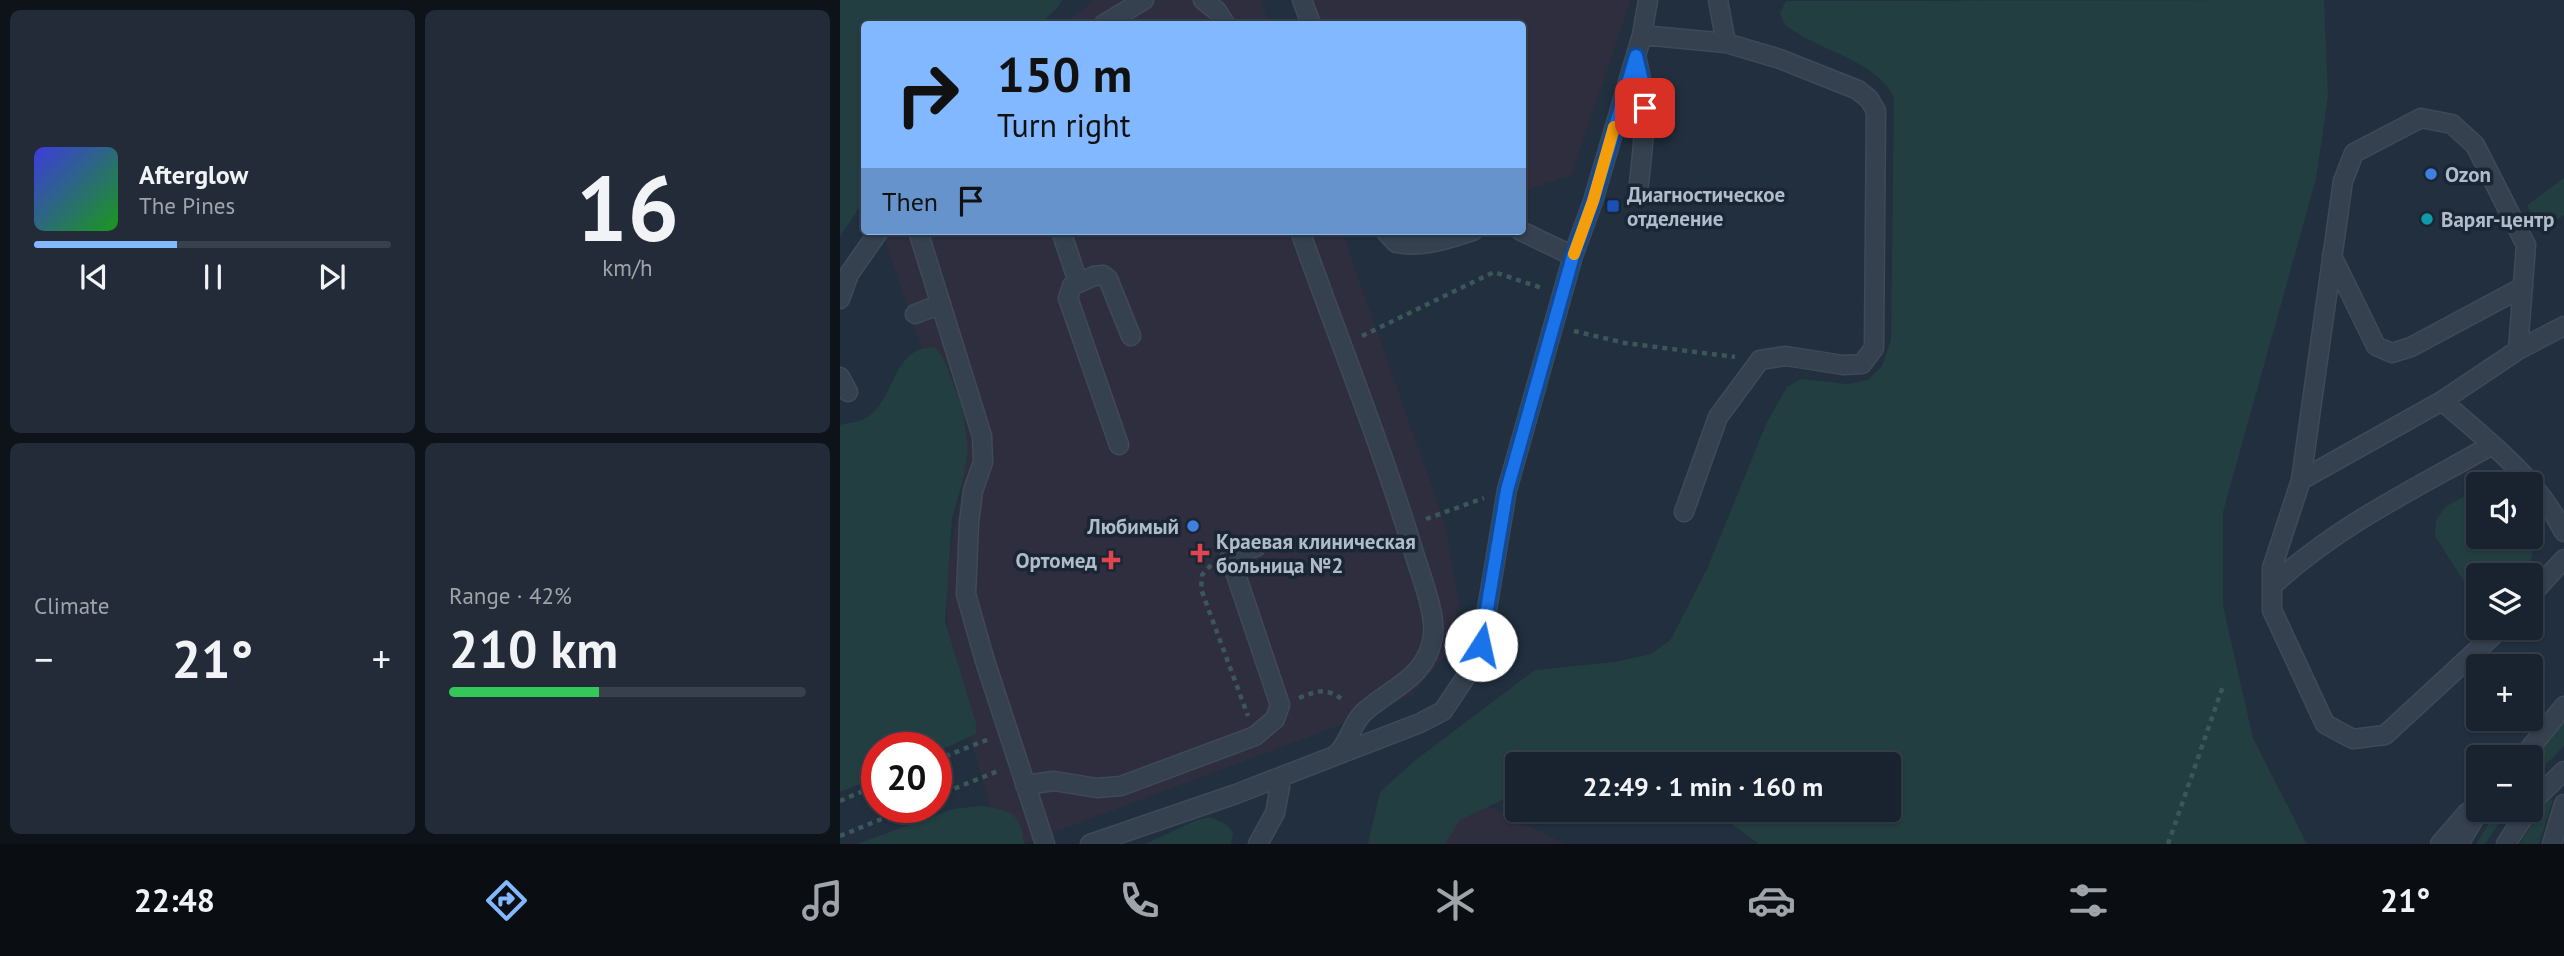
<!DOCTYPE html>
<meta charset="utf-8">
<style>
:root{--surface:#19232f;--page:#222b37;--text:#f1f3f6;--muted:#9fa4aa;--line:#37404b;--accent:#81b8ff}
body{margin:0;font-family:"PT Sans",sans-serif;background:var(--page);color:var(--text);height:100vh;display:flex;flex-direction:column;font-size:26px;white-space:nowrap}
*{box-sizing:border-box;margin:0}
p{font-size:23px;color:var(--muted)}
.icon{flex:none;width:38px;height:38px;fill:none;stroke:currentColor;stroke-width:2;stroke-linecap:round;stroke-linejoin:round}
.map{position:relative;flex:1;overflow:hidden}
.drawer{display:flex;flex-direction:column;gap:10px;padding:10px;background:#0e131a;width:840px}
.drawer>*{flex:none}
.guide{position:absolute;left:21px;top:21px;width:665px;height:214px;border-radius:7px;box-shadow:0 2px 5px #0004,0 0 0 2px var(--line);background:#81b8ff;color:#111;overflow:hidden}
.tools{position:absolute;left:1626px;top:472px;display:grid;gap:14px}
.tools a{display:grid;place-items:center;width:77px;height:77px;border-radius:7px;background:var(--surface);box-shadow:0 2px 5px #0004,0 0 0 2px var(--line);font-size:35px}
.speed{position:absolute;left:21px;top:732px;display:flex;gap:14px;font-size:35px;font-weight:700;text-align:center}
.speed>*{display:grid;place-content:center;width:91px;height:91px;border-radius:50%;background:var(--surface);box-shadow:0 2px 5px #0004,0 0 0 2px var(--line);line-height:1}
.speed .limit{border:10px solid #d22;background:#fff;color:#111}
.pin{position:absolute;display:grid;place-items:center;width:60px;height:60px;color:#fff;margin:-30px;border-radius:14px;box-shadow:0 4px 10px #0006}
.me{position:absolute;width:77px;margin:-38px;rotate:10deg;stroke-linejoin:round;filter:drop-shadow(0 0 5px #0008)}
.turn{display:flex;align-items:center;gap:24px;height:147px;padding:0 21px;font-size:32px}
.turn .icon{width:91px;height:91px;stroke-width:2.5}
.turn b{display:block;font-size:49px;line-height:60px}
.then{display:flex;align-items:center;height:66px;padding:0 21px;background:#0003;gap:14px;font-size:26px}
.big{font-size:52px;font-weight:600;line-height:1.1}
.drawer .tile{flex:1;display:flex;flex-direction:column;justify-content:center;gap:10px;min-width:0;padding:0 24px;border-radius:10px;background:var(--page)}
.drawer .dial{align-items:center;gap:0}
.dial b{font-size:91px;line-height:1}
.song{display:flex;align-items:center;gap:21px}
.cover{width:84px;height:84px;border-radius:10px;background:linear-gradient(135deg,hsl(240 70% 55%),hsl(120 70% 35%))}
.played{height:7px;border-radius:4px;background:linear-gradient(90deg,var(--accent) 40%,var(--line) 40%)}
.keys{display:flex;justify-content:space-around;direction:ltr}
.heat{display:flex;justify-content:space-between;align-items:center;font-size:38px;direction:ltr}
.charge{height:10px;border-radius:5px;background:linear-gradient(90deg,#34c759 42%,var(--line) 0)}
.drawer .tiles{flex:1;display:grid;gap:10px;grid-template-columns:repeat(2,1fr)}
.trip{position:absolute;left:665px;top:752px;width:396px;height:70px;border-radius:7px;background:var(--surface);box-shadow:0 2px 5px #0004,0 0 0 2px var(--line);font-weight:600;line-height:70px;text-align:center}
.tab-bar{display:flex;height:112px;justify-content:space-around;align-items:center;background:#0a0e13;color:var(--muted)}
.tab-bar .icon{width:49px;height:49px}
.tab-bar .on{color:var(--accent)}
.tab-bar b{font-size:32px;color:var(--text)}
main{display:flex;flex:1;min-height:0}
.map>svg:first-child{display:block}
.medical{fill:#2f2e3f}
.green{fill:#233e40}
.lines{fill:none;stroke-linecap:round;stroke-linejoin:round}
.service-casing{stroke:#3f4a58;stroke-width:21}
.path{stroke:#3c5758;stroke-width:4.5;stroke-dasharray:5 5;stroke-linecap:butt}
.service{stroke:#35414f;stroke-width:18}
.route-casing{stroke:#114b97;stroke-width:18}
.route{stroke:#1a73e8;stroke-width:12}
.slow{stroke:#f59e0b;stroke-width:12}
.shop-dot{fill:#3f7fe0;stroke:#1b2634;stroke-width:2.5}
.transit-dot{fill:#1a4fb4;stroke:#1b2634;stroke-width:2.5}
.culture-dot{fill:#0f9aa8;stroke:#1b2634;stroke-width:2.5}
.health-dot{fill:#e0444e;stroke:#1b2634;stroke-width:2.5}
.labels{text-anchor:middle;dominant-baseline:central;stroke-width:7;stroke-linejoin:round;paint-order:stroke}
.poi-label{font-size:21px;font-weight:bold;fill:#b1bcca;stroke:#1b2634;text-anchor:start}
</style>
<main>
<section class="drawer">
<div class="tiles">
<div class="tile">
<div class="song"><i class="cover"></i><div><b>Afterglow</b><p>The Pines</p></div></div>
<div class="played"></div>
<div class="keys"><svg class="icon" aria-label="previous" viewBox="0 0 24 24"><path d="M18 5L8 12l10 7zM5 5v14"/></svg><svg class="icon" aria-label="pause" viewBox="0 0 24 24"><path d="M8 5v14M16 5v14"/></svg><svg class="icon" aria-label="next" viewBox="0 0 24 24"><path d="M6 5l10 7-10 7zM19 5v14"/></svg></div>
</div>
<div class="tile dial"><b>16</b><p>km/h</p></div>
<div class="tile"><p>Climate</p>
<div class="heat"><a>−</a><b class="big">21°</b><a>+</a></div>
</div>
<div class="tile"><p>Range · 42%</p><b class="big">210 km</b><div class="charge"></div></div>
</div>
</section>
<div class="map">
<svg width="1724" height="844" viewBox="0 0 1724 844">
<rect width="100%" height="100%" fill="#212f3f"/>
<!-- medical -->
<path class="medical" d="M254 0H421L429 24H224Z
M455 0H791L731 175 683 191 682 24H464Z
M42 231H502L605 524 619 604 608 653 572 695 485 731 183 844H161L111 671 105 582 124 474Z
M625 795 726 844H592Z"/>
<!-- green -->
<path class="green" d="M0 0H222L218 7 200 24H24V200L0 237Z
M1484 0 1488 96 1476 179 1383 512V606L1413 738 1467 844H919L873 810H1048V765H677V793L620 820 605 844H528L540 792 573 762 695 670 774 662 811 654 831 639 867 569 927 422 947 387 961 379 1007 384 1028 380 1042 366 1051 340 1054 97C1035 60 980 51 948 27 944 24 942 18 940 13L946 1Z
M1724 178V215L1701 231 1687 205Z
M95 347 104 360 122 407 128 449 123 480 112 518 105 621 137 727 136 734 96 752V747H37V777L0 792V425C7 423 15 423 22 420 50 409 51 362 78 350 83 348 90 348 95 347Z
M1638 488V537H1690L1691 533 1693 548 1688 576H1638V604L1595 536 1596 520 1605 507Z
M1724 721V746L1691 780V762Z
M1713 799 1699 844H1680L1704 803Z
M140 806C167 809 182 812 184 844H17L113 809Z
M1657 810H1668L1645 844H1636Z
M370 817 387 825 393 833 391 844H305L357 820Z"/>
<g class="lines">
<!-- service casing -->
<g class="service-casing">
<path id="service" d="M363 0 377 11 385 24
M462 0 471 24
M878 0 886 43
M264 24 304 0
M802 35 886 43 940 59 1018 90 1029 99 1036 111 1034 348 1022 364 1003 365 946 356 920 360 878 417 844 512
M796 56C809 106 804 140 798 191
M78 231 142 436 143 462 133 491 129 523 126 594 145 661 205 844
M221 231 238 282
M460 231C498 338 541 444 574 553 581 576 596 613 593 636 587 678 550 688 523 713 510 726 509 746 494 756
M545 231 556 243C584 248 607 239 633 231
M681 231 733 256
M1492 256 1536 346 1552 353 1571 347 1683 287
M0 299 9 274 39 231
M75 314 101 304
M1678 350 1724 326
M0 377 8 392
M1602 401C1648 441 1696 477 1724 532
M279 445 228 298 232 286 254 276 263 275 268 279 291 336
M1461 480 1602 401 1678 350 1686 245 1635 145 1612 124 1581 118 1514 153 1503 181 1461 480 1432 568V610L1485 724 1513 739 1545 735 1661 628
M1432 586C1496 526 1576 488 1652 445
M1690 596 1724 559
M1682 758 1724 706
M185 785 214 781 257 788 281 786 415 736 435 719 440 705 390 557 416 547
M1690 807 1697 797 1724 771
M250 844 396 794 580 723 603 711 629 672 641 645 667 490 733 256 753 201 802 35 808 0
M418 844 435 813 442 776
M1600 844 1627 813 1638 805
M1619 844 1635 817
M1666 844 1688 810
M1712 844 1724 804"/>
</g>
<!-- path -->
<path class="path" d="M734 331 785 343 895 357
M522 336 654 272 702 288
M586 519 644 498
M371 565 362 575 361 589 408 716
M459 698C480 690 485 687 505 701
M96 760 149 739
M96 796 158 771
M0 801 37 785
M0 836 71 807
M1328 844 1383 686"/>
<!-- service -->
<use href="#service" class="service"/>
</g>
<g class="lines">
<!-- route casing -->
<g class="route-casing">
<path id="route" d="M641 645 667 490 733 256 753 201 796 56 803 85 805 108"/>
</g>
<!-- route -->
<use href="#route" class="route"/>
<!-- slow -->
<path class="slow" d="M734 254 753 201 774 127"/>
</g>
<!-- markers -->
<g class="shop-dot">
<circle cx="1591" cy="174" r="7"/>
<circle cx="353" cy="526" r="7"/>
</g>
<rect class="transit-dot" x="766" y="199" width="14" height="14" rx="3.5"/>
<circle class="culture-dot" cx="1587" cy="219" r="7"/>
<g class="health-dot">
<path d="M356.5 542.5h7v7h7v7h-7v7h-7v-7h-7v-7h7z"/>
<path d="M267.5 549.5h7v7h7v7h-7v7h-7v-7h-7v-7h7z"/>
</g>
<g class="labels">
<!-- poi labels -->
<g class="poi-label">
<text x="1605" y="174">Ozon</text>
<text x="787" y="194">Диагностическое<tspan x="787" dy="24">отделение</tspan></text>
<text x="1601" y="219">Варяг-центр</text>
<text x="339" y="526" text-anchor="end">Любимый</text>
<text x="376" y="541">Краевая клиническая<tspan x="376" dy="24">больница №2</tspan></text>
<text x="257" y="560" text-anchor="end">Ортомед</text>
</g>
</g>
</svg>
<div class="tools">
<a><svg class="icon" aria-label="sound" viewBox="0 0 24 24"><path d="M4 9h4l5-4v14l-5-4H4zM17 9q2 3 0 6"/></svg></a>
<a><svg class="icon" aria-label="layers" viewBox="0 0 24 24"><path d="M12 4l9 5-9 5-9-5zM3 14l9 5 9-5"/></svg></a>
<a>+</a>
<a>−</a>
</div>
<div class="speed"><div class="limit">20</div></div>
<div class="pin" style="left:805px;top:108px;background:#d93025"><svg class="icon" aria-label="arrive" viewBox="0 0 24 24"><path d="M6 21V4h12l-3 4 3 4H6"/></svg></div>
<svg class="me" style="left:641px;top:645px" viewBox="-20 -20 40 40"><circle r="19" fill="#fff"/><path d="M0-13L10 11 0 6-10 11z" fill="#1a73e8"/></svg>
<div class="trip">22:49 · 1 min · 160 m</div>
<div class="guide">
<div class="turn"><svg class="icon" aria-label="right" viewBox="0 0 24 24"><path d="M7 20v-9h11M14 6l5 5-5 5"/></svg><div><b>150 m</b>Turn right</div></div>
<div class="then">Then<svg class="icon" aria-label="arrive" viewBox="0 0 24 24"><path d="M6 21V4h12l-3 4 3 4H6"/></svg></div>
</div>
</div>
</main>
<nav class="tab-bar">
<b>22:48</b>
<svg class="icon on" aria-label="directions" viewBox="0 0 24 24"><path d="M12 3l9 9-9 9-9-9zM9 14v-3h6M13 9l2 2-2 2"/></svg>
<svg class="icon" aria-label="music" viewBox="0 0 24 24"><path d="M9 18V5l10-2v13"/><circle cx="6" cy="18" r="3"/><circle cx="16" cy="16" r="3"/></svg>
<svg class="icon" aria-label="phone" viewBox="0 0 24 24"><path d="M5 4h4l2 5-3 2q2 4 5 5l2-3 5 2v4C11 20 4 13 5 4z"/></svg>
<svg class="icon" aria-label="climate" viewBox="0 0 24 24"><path d="M12 3v18M4 7l16 10M4 17L20 7"/></svg>
<svg class="icon" aria-label="car" viewBox="0 0 24 24"><path d="M5 17H2v-5l4-1 3-4h7l3 4 3 1v5h-3M9 17h6M6 11h13"/><circle cx="7" cy="17" r="2"/><circle cx="17" cy="17" r="2"/></svg>
<svg class="icon" aria-label="filters" viewBox="0 0 24 24"><path d="M4 7h16M4 17h16"/><circle cx="9" cy="7" r="2"/><circle cx="15" cy="17" r="2"/></svg>
<b>21°</b>
</nav>
